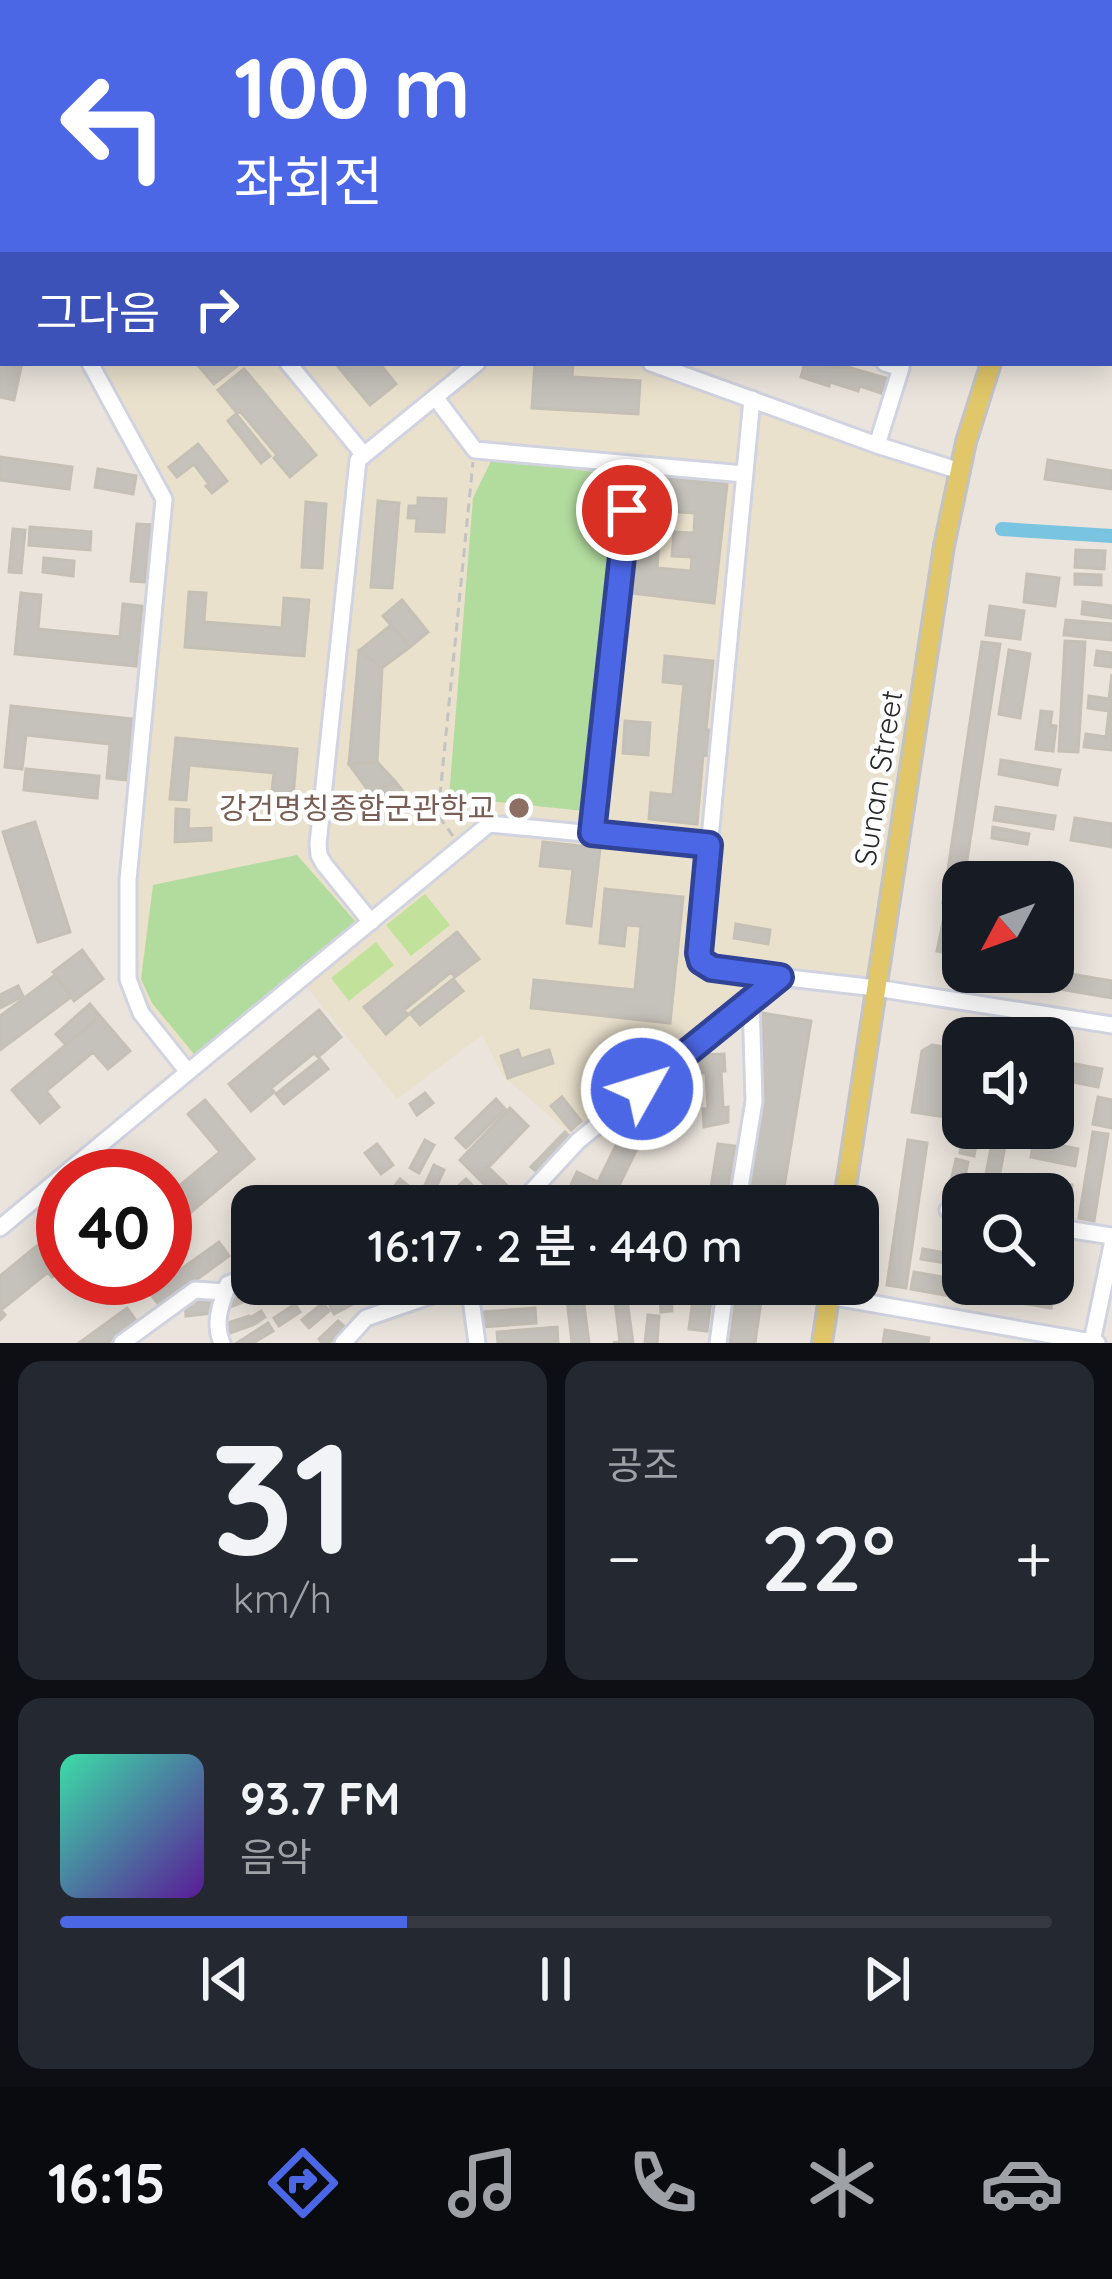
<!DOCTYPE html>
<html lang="ko">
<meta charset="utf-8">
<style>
:root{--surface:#171b24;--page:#242831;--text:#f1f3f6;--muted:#9ea1a6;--line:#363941;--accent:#4c67e6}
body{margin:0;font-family:Quicksand,"Noto Sans KR",sans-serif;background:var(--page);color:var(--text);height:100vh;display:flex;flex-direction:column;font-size:45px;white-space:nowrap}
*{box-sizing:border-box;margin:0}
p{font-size:39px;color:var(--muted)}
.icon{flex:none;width:66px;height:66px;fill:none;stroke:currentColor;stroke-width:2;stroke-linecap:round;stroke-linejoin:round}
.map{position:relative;height:1343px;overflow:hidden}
.drawer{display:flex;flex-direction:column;gap:18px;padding:18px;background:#0d0f14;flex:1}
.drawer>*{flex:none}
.banner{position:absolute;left:0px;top:0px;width:1113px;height:366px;box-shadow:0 6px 30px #0003;background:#4c67e6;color:#fff;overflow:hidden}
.needle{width:78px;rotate:229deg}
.controls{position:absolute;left:942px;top:861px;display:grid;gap:24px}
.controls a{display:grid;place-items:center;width:132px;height:132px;border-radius:24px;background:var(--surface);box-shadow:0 6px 30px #0003;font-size:60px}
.speed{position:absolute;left:36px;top:1149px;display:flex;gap:24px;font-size:60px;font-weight:700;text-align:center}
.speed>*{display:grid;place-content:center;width:156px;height:156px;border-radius:50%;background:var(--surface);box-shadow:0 6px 30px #0003;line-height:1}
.speed .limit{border:18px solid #d22;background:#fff;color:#111}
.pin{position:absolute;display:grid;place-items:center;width:102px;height:102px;color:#fff;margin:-51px;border:6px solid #fff;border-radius:50%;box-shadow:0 3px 12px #0007}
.me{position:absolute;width:132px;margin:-66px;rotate:51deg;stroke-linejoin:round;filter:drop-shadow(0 0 9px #0008)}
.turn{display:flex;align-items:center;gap:42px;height:252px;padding:0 36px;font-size:54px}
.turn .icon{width:156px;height:156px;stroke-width:2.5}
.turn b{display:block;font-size:84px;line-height:102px}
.then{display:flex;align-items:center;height:114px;padding:0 36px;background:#0003;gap:24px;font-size:45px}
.big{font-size:90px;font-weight:600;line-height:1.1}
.drawer .widget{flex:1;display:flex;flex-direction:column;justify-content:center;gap:18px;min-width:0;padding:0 42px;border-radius:24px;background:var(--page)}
.drawer .dial{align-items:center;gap:0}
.dial b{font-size:156px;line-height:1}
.song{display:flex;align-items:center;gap:36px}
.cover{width:144px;height:144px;border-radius:18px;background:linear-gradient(135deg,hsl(160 70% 55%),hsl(270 70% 35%))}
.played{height:12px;border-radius:6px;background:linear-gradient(90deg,var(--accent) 35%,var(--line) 35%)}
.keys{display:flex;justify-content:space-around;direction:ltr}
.heat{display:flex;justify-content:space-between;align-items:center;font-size:66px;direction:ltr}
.drawer .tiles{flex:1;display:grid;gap:18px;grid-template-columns:1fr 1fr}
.widget:last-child{grid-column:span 2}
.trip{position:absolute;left:231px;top:1185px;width:648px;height:120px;border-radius:24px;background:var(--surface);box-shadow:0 6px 30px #0003;font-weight:600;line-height:120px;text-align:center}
.tabs{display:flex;height:192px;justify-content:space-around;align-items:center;background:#090b0e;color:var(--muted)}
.tabs .icon{width:84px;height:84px}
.tabs .current{color:var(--accent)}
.tabs b{font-size:54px;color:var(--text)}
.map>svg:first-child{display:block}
.education{fill:#eae1cd}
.green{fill:#b2db9e}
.pitch{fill:#c2e19a}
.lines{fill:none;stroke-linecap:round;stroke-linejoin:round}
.canal{stroke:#79c4e1;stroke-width:14}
.building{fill:#c5c1bb;stroke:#c5c0b6;stroke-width:3;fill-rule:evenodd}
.minor-casing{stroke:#d1d4e0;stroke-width:21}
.major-casing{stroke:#c3c3c3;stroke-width:24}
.path{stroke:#c3c3c3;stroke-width:3;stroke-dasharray:9 6;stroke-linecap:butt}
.minor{stroke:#fff;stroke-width:15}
.major{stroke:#e1c769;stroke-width:18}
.route-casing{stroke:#314396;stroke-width:30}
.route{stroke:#4c67e6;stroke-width:21}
.education-dot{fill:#8d6e63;stroke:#fff;stroke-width:4.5}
.labels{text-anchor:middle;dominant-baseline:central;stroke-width:9;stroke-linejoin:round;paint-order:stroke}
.street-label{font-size:30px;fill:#292929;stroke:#fff}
.education-label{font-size:30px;fill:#785e54;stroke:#fff;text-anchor:end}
</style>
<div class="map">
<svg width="1112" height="1343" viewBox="0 0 1112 1343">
<rect width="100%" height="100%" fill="#eae4dc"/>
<!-- education -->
<path class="education" d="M90 363H651L960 471 876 988 780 977 578 1141 502 1075 482 1035 397 1099 301 980 188 1072 128 979V880L164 499Z"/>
<!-- green -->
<path class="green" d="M493 457 619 476 584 811 449 797 473 498Z
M297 855 355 921 198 1059 152 1003 141 979 153 885Z"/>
<!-- pitch -->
<path class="pitch" d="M425 894 450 925 411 956 386 925Z
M376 942 394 965 349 1001 331 978Z"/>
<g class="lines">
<!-- canal -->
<path class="canal" d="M1002 529 1112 536"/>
</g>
<!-- building -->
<path class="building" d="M3 344V363H22L14 400 0 397V359Z
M196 363H236L238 365 214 384Z
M335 363H379L396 384 370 405Z
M535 363H573L572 377 640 381 638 414 532 408Z
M805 363H819L835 368 837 364 889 379 884 394 860 386 858 391 830 382 829 386 801 377Z
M244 369 316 455 290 477 274 458 277 455 240 411 237 413 218 390Z
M236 414 270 456 261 463 228 421Z
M198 444 227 481 212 493 206 486 209 484 194 464 177 477 169 467Z
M0 457 72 467 69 489 0 480Z
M1048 460 1112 471V489L1045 479Z
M98 469 136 476 133 494 95 487Z
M644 475 727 484 714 603 631 593ZM661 511 695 513 694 533 674 532 672 556 692 557 691 571 657 568Z
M418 498 446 499 444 532 416 531 417 518H408L409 506H418Z
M378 501 399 503 392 588 371 587Z
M306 502 326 504 322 568 302 567Z
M137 524 152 525 145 582 131 581Z
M30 527 91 532 90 550 29 545Z
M13 529 25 530 21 573 9 572Z
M1076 550 1105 551 1104 569 1075 567Z
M44 558 74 561 73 576 43 572Z
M1027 574 1059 578 1055 606 1024 602Z
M1075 574 1101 575V585L1075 584Z
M189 592 206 593 204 622 282 628 284 598 309 600 304 656 185 647Z
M21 593 41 595 38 629 120 637 123 604 142 606 136 666 15 654Z
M402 600 428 632 410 647 383 616Z
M1083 602 1112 606V618L1082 614Z
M990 606 1024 611 1020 639 986 635Z
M1066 620 1112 624V640L1064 635Z
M391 625 410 647 382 668 359 651Z
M1065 641 1085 642 1078 752 1059 751Z
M982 642 1000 644 960 906 943 903Z
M1009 650 1030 654 1020 718 999 714Z
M359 651 382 668 377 762 349 764Z
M1097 651 1112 653V667L1095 665Z
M665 656 713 661 706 730H713L711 756 703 755 697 824 649 819 651 793 673 795 684 684 663 682Z
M1112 674V750L1084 747 1086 734 1106 737 1109 711 1088 708 1089 696 1109 699Z
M11 706 133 719 127 780 107 778 110 744 26 735 22 769 5 767Z
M1041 711 1052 712 1050 725 1056 726 1053 751 1036 749Z
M625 721 650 723 648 755 623 753Z
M176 738 297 749 292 811 270 809 274 773 189 765 186 800 170 799Z
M1001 760 1060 770 1057 785 999 774Z
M377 762 394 780 373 797 349 764Z
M26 769 99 776 97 798 24 790Z
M394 780 410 800 382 822 367 802Z
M996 807 1055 816 1053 829 994 820Z
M176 809 189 810 188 829 211 828V840L175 842Z
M1075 818 1112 824V847L1071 840Z
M35 822 70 932 38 942 3 832Z
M993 827 1029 834 1027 844 992 838Z
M543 842 600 848 591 926 567 923 573 869 540 866Z
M1048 877 1070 881 1064 914 1053 913V882H1047Z
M605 889 683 897 670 1023 531 1008 534 980 635 990 641 926 626 925 624 946 600 943Z
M943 922 963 926V956L937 951Z
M736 924 770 930 768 944 734 938Z
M457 932 479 959 455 977 451 972 404 1010 408 1015 386 1034 364 1007Z
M82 950 103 979 74 1001 53 972Z
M1053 971 1112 981V998L1036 985 1038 972Z
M978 972H1027L1025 985 978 976Z
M55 975 71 997 0 1050V1016Z
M453 979 463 991 420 1025 410 1013Z
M18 986 23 996 0 1008V995Z
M90 1004 100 1016 66 1045 56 1034Z
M319 1010 341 1037 318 1057 314 1053 271 1088 274 1092 251 1111 229 1084Z
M756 1012 811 1021 781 1206H746L765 1083 756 1081 764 1029 754 1027Z
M100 1016 130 1051 108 1069 93 1052 46 1091 59 1107 40 1123 12 1090Z
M932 1045 963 1050V1084L961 1088 950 1086 946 1117 912 1112 922 1051Z
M518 1050 521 1059 549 1050 553 1063 508 1078 501 1056Z
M724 1054 725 1071H721L723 1108 728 1107V1122L704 1127 703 1109H708L706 1073H701L699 1055Z
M320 1059 328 1069 284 1104 276 1094Z
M1053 1060 1102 1069 1098 1087 1053 1078Z
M425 1093 433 1103 417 1115 410 1104Z
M562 1097 581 1121 571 1130 551 1106Z
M1098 1097 1112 1100V1128L1093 1124Z
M496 1099 505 1109 466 1148 456 1138Z
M205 1100 254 1159 165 1234V1198L220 1152 188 1114Z
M510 1108 528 1126 478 1178 460 1160Z
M633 1111 651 1120 609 1206 569 1189 577 1172 598 1182Z
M964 1128 979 1129 974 1156 960 1153Z
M565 1132 571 1138 537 1172 531 1167Z
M1093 1132 1108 1134 1094 1221 1079 1218Z
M425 1140 434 1145 419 1173 410 1168Z
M908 1140 927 1143 906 1288 887 1285Z
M1034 1140 1078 1149 1075 1166 1031 1157Z
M992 1143 1005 1146 996 1194H982Z
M377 1144 393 1165 381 1174 365 1153Z
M718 1144 735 1146 725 1206H708Z
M956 1159 968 1162 959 1206 946 1203Z
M434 1165 444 1170 435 1190 425 1185Z
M488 1167 519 1197 511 1206H506L478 1178Z
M1011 1175 1072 1185 1070 1197 1009 1187Z
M400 1179 429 1203 427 1206H417L394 1187Z
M466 1179 480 1193 470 1202 456 1188Z
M562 1188 597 1206H561L554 1203Z
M1053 1198 1073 1201 1071 1213 1053 1210Z
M54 1232 63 1244V1269L52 1277 48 1272 1 1310 5 1315 0 1320V1276Z
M219 1242 229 1256 160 1306 149 1292Z
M923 1249 963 1256V1266L921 1259Z
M1053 1264 1057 1265 1051 1308 984 1297 986 1284H1053Z
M914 1272 959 1280 956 1297 911 1289Z
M261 1284H266L269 1292 230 1307 226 1297Z
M398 1284 400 1295 381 1299 378 1287Z
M538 1284H583L582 1292 537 1289Z
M659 1284H671L672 1311 661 1312Z
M695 1284H713L707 1331 689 1329Z
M733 1284H769L767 1296 732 1290Z
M369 1285 374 1293 334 1314 330 1306Z
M626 1292 633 1343H613L620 1342 614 1294Z
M583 1297 589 1343H572L567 1299Z
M736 1297 761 1301 755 1343H730Z
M213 1300 214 1313 186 1316 185 1303Z
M323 1303 329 1311 309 1328 302 1320Z
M295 1304 300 1312 279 1326 274 1318Z
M127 1308 137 1322 108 1343H79Z
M535 1308 536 1323 483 1327 482 1312Z
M261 1311 265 1317 253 1325 224 1335 221 1325 249 1316 250 1318Z
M648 1315 659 1316 657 1343H645Z
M338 1321 345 1327 329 1343H322L319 1339Z
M268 1323 273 1331 253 1343H237Z
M557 1327 558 1343H498L497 1332Z
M885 1330 929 1338 928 1343H883Z"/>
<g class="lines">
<!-- minor casing -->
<g class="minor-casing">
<path id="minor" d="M347 0 349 3
M377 3 381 0
M1110 129H1112
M288 363 364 455
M651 363 877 445
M885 363 901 368 877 445 960 471
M435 397 475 450 744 474
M752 399 699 953 701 961 713 968 780 977
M592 833 632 464
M371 922 324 864 319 855 318 844 358 460 477 363
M188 1072 489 824 709 845
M518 1206 578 1141 780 977 876 988 1112 1025
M737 1206 754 1101 751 1000
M948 1210 963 1212
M1053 1227 1112 1236
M0 1228 188 1072 141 1013 128 979V880L164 499 90 363
M469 1284 477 1343
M829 1296 1097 1343
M1092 1342 1112 1245
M122 1343 195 1290 225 1292
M222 1343C213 1323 221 1304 228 1284L252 1276
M343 1343 366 1318 464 1284
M718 1343 726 1284"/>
</g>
<!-- major casing -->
<g class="major-casing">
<path id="major" d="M1110 29 1112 24
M843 1206 944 546 966 442 991 363
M822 1343 831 1284"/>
</g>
<!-- path -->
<path class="path" d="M453 836 438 815 473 462"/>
<!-- minor -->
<use href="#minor" class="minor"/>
<!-- major -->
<use href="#major" class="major"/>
</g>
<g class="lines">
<!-- route casing -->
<g class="route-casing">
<path id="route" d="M627 510 592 833 709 845 699 953 701 961 712 968 780 977 642 1089"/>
</g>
<!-- route -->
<use href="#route" class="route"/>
</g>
<!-- markers -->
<circle class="education-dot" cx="519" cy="808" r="12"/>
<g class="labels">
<!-- street labels -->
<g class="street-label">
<text transform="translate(878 778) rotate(-81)">Sunan Street</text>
</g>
<!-- education labels -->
<g class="education-label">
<text x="495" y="808">강건명칭종합군관학교</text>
</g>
</g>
</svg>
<div class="controls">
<a><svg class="needle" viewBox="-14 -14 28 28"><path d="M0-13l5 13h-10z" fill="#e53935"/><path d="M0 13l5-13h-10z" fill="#9ea1a6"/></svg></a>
<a><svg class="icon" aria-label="sound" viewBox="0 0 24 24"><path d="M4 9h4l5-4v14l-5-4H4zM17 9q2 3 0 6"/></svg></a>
<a><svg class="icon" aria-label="search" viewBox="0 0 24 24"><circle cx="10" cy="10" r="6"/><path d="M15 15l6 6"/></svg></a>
</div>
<div class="speed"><div class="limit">40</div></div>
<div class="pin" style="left:627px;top:510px;background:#d93025"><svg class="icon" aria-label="arrive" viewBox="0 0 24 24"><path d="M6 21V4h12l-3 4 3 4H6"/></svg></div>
<svg class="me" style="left:642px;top:1089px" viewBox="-20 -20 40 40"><circle r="17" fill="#4c67e6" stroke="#fff" stroke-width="3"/><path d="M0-11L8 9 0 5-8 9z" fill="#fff"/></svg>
<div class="trip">16:17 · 2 분 · 440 m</div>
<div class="banner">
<div class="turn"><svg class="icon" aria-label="left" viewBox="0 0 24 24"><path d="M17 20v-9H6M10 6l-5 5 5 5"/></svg><div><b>100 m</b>좌회전</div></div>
<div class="then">그다음<svg class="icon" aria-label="right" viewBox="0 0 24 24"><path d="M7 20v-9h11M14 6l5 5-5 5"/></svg></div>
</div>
</div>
<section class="drawer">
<div class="tiles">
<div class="widget dial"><b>31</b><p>km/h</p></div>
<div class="widget"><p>공조</p>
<div class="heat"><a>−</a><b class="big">22°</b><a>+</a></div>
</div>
<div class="widget">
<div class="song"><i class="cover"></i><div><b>93.7 FM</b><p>음악</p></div></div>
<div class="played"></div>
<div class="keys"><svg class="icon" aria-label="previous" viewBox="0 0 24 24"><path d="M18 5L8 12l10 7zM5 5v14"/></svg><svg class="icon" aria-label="pause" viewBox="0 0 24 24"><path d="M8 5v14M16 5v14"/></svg><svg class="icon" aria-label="next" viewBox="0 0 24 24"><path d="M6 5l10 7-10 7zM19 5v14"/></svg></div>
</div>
</div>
</section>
<nav class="tabs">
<b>16:15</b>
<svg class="icon current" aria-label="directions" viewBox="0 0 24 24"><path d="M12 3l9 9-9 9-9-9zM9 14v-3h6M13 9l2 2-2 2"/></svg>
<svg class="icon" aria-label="music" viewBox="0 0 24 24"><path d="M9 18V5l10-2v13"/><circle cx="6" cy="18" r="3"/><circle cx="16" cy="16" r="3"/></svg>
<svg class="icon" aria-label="phone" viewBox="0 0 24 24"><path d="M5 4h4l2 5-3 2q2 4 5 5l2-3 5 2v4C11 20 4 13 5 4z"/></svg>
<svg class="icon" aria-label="climate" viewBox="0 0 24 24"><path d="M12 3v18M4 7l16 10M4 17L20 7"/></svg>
<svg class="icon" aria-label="car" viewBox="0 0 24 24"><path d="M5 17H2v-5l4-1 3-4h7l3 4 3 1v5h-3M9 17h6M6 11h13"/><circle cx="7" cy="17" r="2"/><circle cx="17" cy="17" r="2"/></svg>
</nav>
